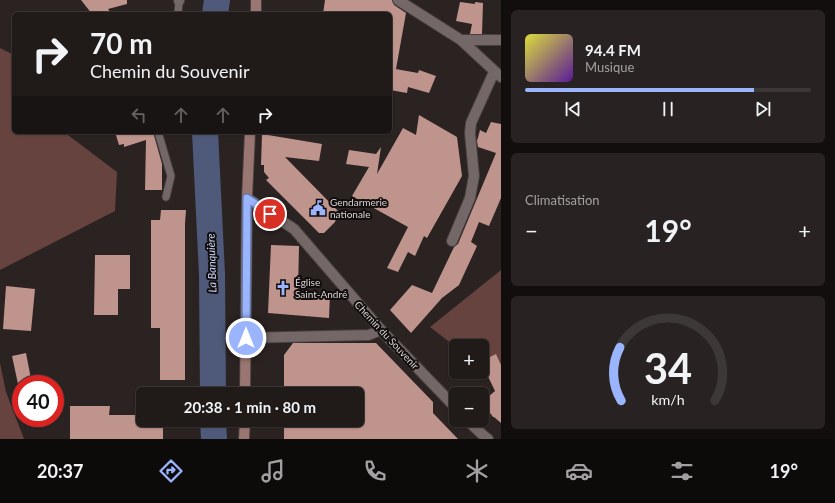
<!DOCTYPE html>
<html lang="fr">
<meta charset="utf-8">
<style>
:root{--surface:#201a19;--page:#282322;--text:#f1f3f6;--muted:#a2a1a2;--line:#3d3838;--accent:#9ab5fd}
body{margin:0;font-family:Lato,sans-serif;background:var(--page);color:var(--text);height:100vh;display:flex;flex-direction:column;font-size:15px;white-space:nowrap}
*{box-sizing:border-box;margin:0}
p{font-size:13px;color:var(--muted)}
.icon{flex:none;width:22px;height:22px;fill:none;stroke:currentColor;stroke-width:2;stroke-linecap:round;stroke-linejoin:round}
.map{position:relative;flex:1;overflow:hidden}
.drawer{display:flex;flex-direction:column;gap:10px;padding:10px;background:#120e0e;width:334px}
.drawer>*{flex:none}
.guide{position:absolute;left:12px;top:12px;width:380px;height:122px;border-radius:6px;box-shadow:0 1px 3px #0004,0 0 0 1px var(--line);background:#201a19;color:var(--text);overflow:hidden}
.fabs{position:absolute;left:449px;top:339px;display:grid;gap:8px}
.fabs a{display:grid;place-items:center;width:40px;height:40px;border-radius:6px;background:var(--surface);box-shadow:0 1px 3px #0004,0 0 0 1px var(--line);font-size:20px}
.speed{position:absolute;left:12px;top:375px;display:flex;gap:8px;font-size:20px;font-weight:700;text-align:center}
.speed>*{display:grid;place-content:center;width:52px;height:52px;border-radius:50%;background:var(--surface);box-shadow:0 1px 3px #0004,0 0 0 1px var(--line);line-height:1}
.speed .limit{border:6px solid #d22;background:#fff;color:#111}
.pin{position:absolute;display:grid;place-items:center;width:34px;height:34px;color:#fff;margin:-17px;border:2px solid #fff;border-radius:50%;box-shadow:0 1px 4px #0007}
.me{position:absolute;width:44px;margin:-22px;rotate:0deg;stroke-linejoin:round;filter:drop-shadow(0 0 3px #0008)}
.turn{display:flex;align-items:center;gap:14px;height:84px;padding:0 12px;font-size:18px}
.turn .icon{width:52px;height:52px;stroke-width:2.5}
.turn b{display:block;font-size:28px;line-height:34px}
.lanes{display:flex;align-items:center;height:38px;padding:0 12px;background:#0003;justify-content:center;gap:20px;direction:ltr}
.lanes .off{opacity:.35}
.big{font-size:30px;font-weight:700;line-height:1.1}
.drawer .card{flex:1;display:flex;flex-direction:column;justify-content:center;gap:6px;min-width:0;padding:0 14px;border-radius:6px;background:var(--page)}
.drawer .dial{align-items:center;gap:0}
.dial svg{height:104px;overflow:visible;fill:none;stroke:var(--line);stroke-width:7;stroke-linecap:round;text-anchor:middle}
.dial text{fill:var(--text);stroke:none}
.song{display:flex;align-items:center;gap:12px}
.cover{width:48px;height:48px;border-radius:6px;background:linear-gradient(135deg,hsl(60 70% 55%),hsl(270 70% 35%))}
.played{height:4px;border-radius:2px;background:linear-gradient(90deg,var(--accent) 80%,var(--line) 80%)}
.keys{display:flex;justify-content:space-around;direction:ltr}
.heat{display:flex;justify-content:space-between;align-items:center;font-size:22px;direction:ltr}
.trip{position:absolute;left:136px;top:387px;width:228px;height:40px;border-radius:6px;background:var(--surface);box-shadow:0 1px 3px #0004,0 0 0 1px var(--line);font-weight:700;line-height:40px;text-align:center}
.dock{display:flex;height:64px;justify-content:space-around;align-items:center;background:#0d0a0a;color:var(--muted)}
.dock .icon{width:28px;height:28px}
.dock .selected{color:var(--accent)}
.dock b{font-size:18px;color:var(--text)}
main{display:flex;flex:1;min-height:0}
.map>svg:first-child{display:block}
.green{fill:#66433e}
.lines{fill:none;stroke-linecap:round;stroke-linejoin:round}
.river{stroke:#4f5a7a;stroke-width:26}
.building{fill:#bf948d}
.lane-casing{stroke:#47403f;stroke-width:9}
.street-casing{stroke:#47403f;stroke-width:12}
.secondary-casing{stroke:#47403f;stroke-width:12}
.lane{stroke:#736867;stroke-width:7}
.street{stroke:#736867;stroke-width:10}
.secondary{stroke:#9a7672;stroke-width:10}
.route-casing{stroke:#6476a4;stroke-width:10}
.route{stroke:#9ab5fd;stroke-width:7}
.labels{text-anchor:middle;dominant-baseline:central;stroke-width:4;stroke-linejoin:round;paint-order:stroke}
.poi-label{font-size:10px;fill:#dad4d3;stroke:#110d0c;text-anchor:start}
.street-label{font-size:10px;fill:#dad4d3;stroke:#110d0c}
.water-label{font-size:11px;font-style:italic;fill:#c7d4f7;stroke:#110d0c}
</style>
<main>
<div class="map">
<svg width="501" height="439" viewBox="0 0 501 439">
<rect width="100%" height="100%" fill="#2b2321"/>
<!-- green -->
<path class="green" d="M0 48 14 55V132H64L117 172 115 211 0 270Z
M501 270V381L482 367V346L456 347 430 327Z
M0 363 6 392 24 439H0Z"/>
<g class="lines">
<!-- river -->
<path class="river" d="M215 14 217 0
M205 132 212 274 213 394
M213 420 214 439"/>
</g>
<!-- building -->
<path class="building" d="M81 0H127V4L108 9 112 14H92Z
M325 0H392L394 5 406 13 396 69 390 68V14H323Z
M460 2 475 4V2L483 3 482 34H470L472 24 456 21Z
M390 68 418 73 419 70 436 76 429 93 408 87 407 93 390 90Z
M419 115 457 137 462 176 427 238 424 236 415 256 408 252 398 272 387 268 408 227 352 196 369 167 346 164 349 150 376 154 381 147 377 174 403 128 416 135Z
M491 122 501 124V198L489 226 479 222 471 242 477 246 459 285 442 298 411 333 390 310 412 285 432 293 454 247 458 244 496 153 478 147 477 141 480 130 486 133Z
M115 132H153L162 164V190H145L146 140 124 147V144L119 145Z
M262 134 322 144 319 161 285 157 338 211 335 222 324 233H319L266 180 269 178 264 172V165H261Z
M161 210H186L185 224V380H160V328H151V220H160Z
M271 245 299 246 298 292 330 294 329 318 268 313Z
M95 255H130V289H118V315H94Z
M6 286 35 289 31 331 3 329Z
M293 343H376L433 402V413L458 439H284V420H357V394H284V355Z
M26 353 32 384H18L12 356Z
M496 354 501 365V423L494 417H493L482 402 495 391 482 364V361Z
M70 406H110L109 415H143V420H163V439H70Z"/>
<g class="lines">
<!-- lane casing -->
<g class="lane-casing">
<path id="lane" d="M178 14 179 1
M158 132 171 176 166 197"/>
</g>
<!-- street casing -->
<g class="street-casing">
<path id="street" d="M398 0 461 40H501
M179 1V0
M461 40 501 77
M247 198 294 229 381 330 456 408
M452 241 470 198 474 176 470 133 471 123 494 72
M246 338 369 335 381 330
M467 420 484 436 488 439"/>
</g>
<!-- secondary casing -->
<g class="secondary-casing">
<path id="secondary" d="M256 14V0
M245 394 247 198 250 132
M244 439 245 420"/>
</g>
<!-- lane -->
<use href="#lane" class="lane"/>
<!-- street -->
<use href="#street" class="street"/>
<!-- secondary -->
<use href="#secondary" class="secondary"/>
</g>
<g class="lines">
<!-- route casing -->
<g class="route-casing">
<path id="route" d="M246 338 247 198 270 214"/>
</g>
<!-- route -->
<use href="#route" class="route"/>
</g>
<!-- icons -->
<defs>
<g id="civic-bare" transform="scale(1.2)"><path d="M-.6-6.5H3V-4.5H.6V-3L4-1V1h2V6H-6V1h2V-1L-.6-3ZM-1.2 2.5V6h2.4V2.5Z" fill="#9ab5fd" stroke="#110d0c" stroke-width="2.5" paint-order="stroke"/></g>
<g id="church-bare" transform="scale(1.2)"><path d="M-1.2-6h2.4v3.5h3.3v2.4h-3.3V6h-2.4V-.1h-3.3v-2.4h3.3Z" fill="#9ab5fd" stroke="#110d0c" stroke-width="2.5" paint-order="stroke"/></g>
</defs>
<g fill-rule="evenodd">
<use href="#civic-bare" x="318" y="208"/>
<use href="#church-bare" x="283" y="288"/>
</g>
<g class="labels">
<!-- poi labels -->
<g class="poi-label">
<text x="330" y="202">Gendarmerie<tspan x="330" dy="12">nationale</tspan></text>
<text x="295" y="282">Église<tspan x="295" dy="12">Saint-André</tspan></text>
</g>
<!-- street labels -->
<g class="street-label">
<text transform="translate(387 335) rotate(47)">Chemin du Souvenir</text>
</g>
<!-- water labels -->
<g class="water-label">
<text transform="translate(211 263) rotate(-92)">La Banquière</text>
</g>
</g>
</svg>
<div class="fabs">
<a>+</a>
<a>−</a>
</div>
<div class="speed"><div class="limit">40</div></div>
<div class="pin" style="left:270px;top:214px;background:#d93025"><svg class="icon" aria-label="arrive" viewBox="0 0 24 24"><path d="M6 21V4h12l-3 4 3 4H6"/></svg></div>
<svg class="me" style="left:246px;top:338px" viewBox="-20 -20 40 40"><circle r="17" fill="#9ab5fd" stroke="#fff" stroke-width="3"/><path d="M0-11L8 9 0 5-8 9z" fill="#fff"/></svg>
<div class="trip">20:38 · 1 min · 80 m</div>
<div class="guide">
<div class="turn"><svg class="icon" aria-label="right" viewBox="0 0 24 24"><path d="M7 20v-9h11M14 6l5 5-5 5"/></svg><div><b>70 m</b>Chemin du Souvenir</div></div>
<div class="lanes"><svg class="icon off" aria-label="left" viewBox="0 0 24 24"><path d="M17 20v-9H6M10 6l-5 5 5 5"/></svg><svg class="icon off" aria-label="ahead" viewBox="0 0 24 24"><path d="M12 20V5M6 11l6-6 6 6"/></svg><svg class="icon off" aria-label="ahead" viewBox="0 0 24 24"><path d="M12 20V5M6 11l6-6 6 6"/></svg><svg class="icon" aria-label="right" viewBox="0 0 24 24"><path d="M7 20v-9h11M14 6l5 5-5 5"/></svg></div>
</div>
</div>
<section class="drawer">
<div class="card">
<div class="song"><i class="cover"></i><div><b>94.4 FM</b><p>Musique</p></div></div>
<div class="played"></div>
<div class="keys"><svg class="icon" aria-label="previous" viewBox="0 0 24 24"><path d="M18 5L8 12l10 7zM5 5v14"/></svg><svg class="icon" aria-label="pause" viewBox="0 0 24 24"><path d="M8 5v14M16 5v14"/></svg><svg class="icon" aria-label="next" viewBox="0 0 24 24"><path d="M6 5l10 7-10 7zM19 5v14"/></svg></div>
</div>
<div class="card"><p>Climatisation</p>
<div class="heat"><a>−</a><b class="big">19°</b><a>+</a></div>
</div>
<div class="card dial"><svg viewBox="0 0 100 80">
<path d="M14 69A42 42 0 1 1 86 69"/>
<path d="M14 69A42 42 0 0 1 13 28" stroke="#9ab5fd"/>
<text x="50" y="56" font-size="32" font-weight="700">34</text>
<text x="50" y="72" font-size="11">km/h</text>
</svg></div>
</section>
</main>
<nav class="dock">
<b>20:37</b>
<svg class="icon selected" aria-label="directions" viewBox="0 0 24 24"><path d="M12 3l9 9-9 9-9-9zM9 14v-3h6M13 9l2 2-2 2"/></svg>
<svg class="icon" aria-label="music" viewBox="0 0 24 24"><path d="M9 18V5l10-2v13"/><circle cx="6" cy="18" r="3"/><circle cx="16" cy="16" r="3"/></svg>
<svg class="icon" aria-label="phone" viewBox="0 0 24 24"><path d="M5 4h4l2 5-3 2q2 4 5 5l2-3 5 2v4C11 20 4 13 5 4z"/></svg>
<svg class="icon" aria-label="climate" viewBox="0 0 24 24"><path d="M12 3v18M4 7l16 10M4 17L20 7"/></svg>
<svg class="icon" aria-label="car" viewBox="0 0 24 24"><path d="M5 17H2v-5l4-1 3-4h7l3 4 3 1v5h-3M9 17h6M6 11h13"/><circle cx="7" cy="17" r="2"/><circle cx="17" cy="17" r="2"/></svg>
<svg class="icon" aria-label="filters" viewBox="0 0 24 24"><path d="M4 7h16M4 17h16"/><circle cx="9" cy="7" r="2"/><circle cx="15" cy="17" r="2"/></svg>
<b>19°</b>
</nav>
